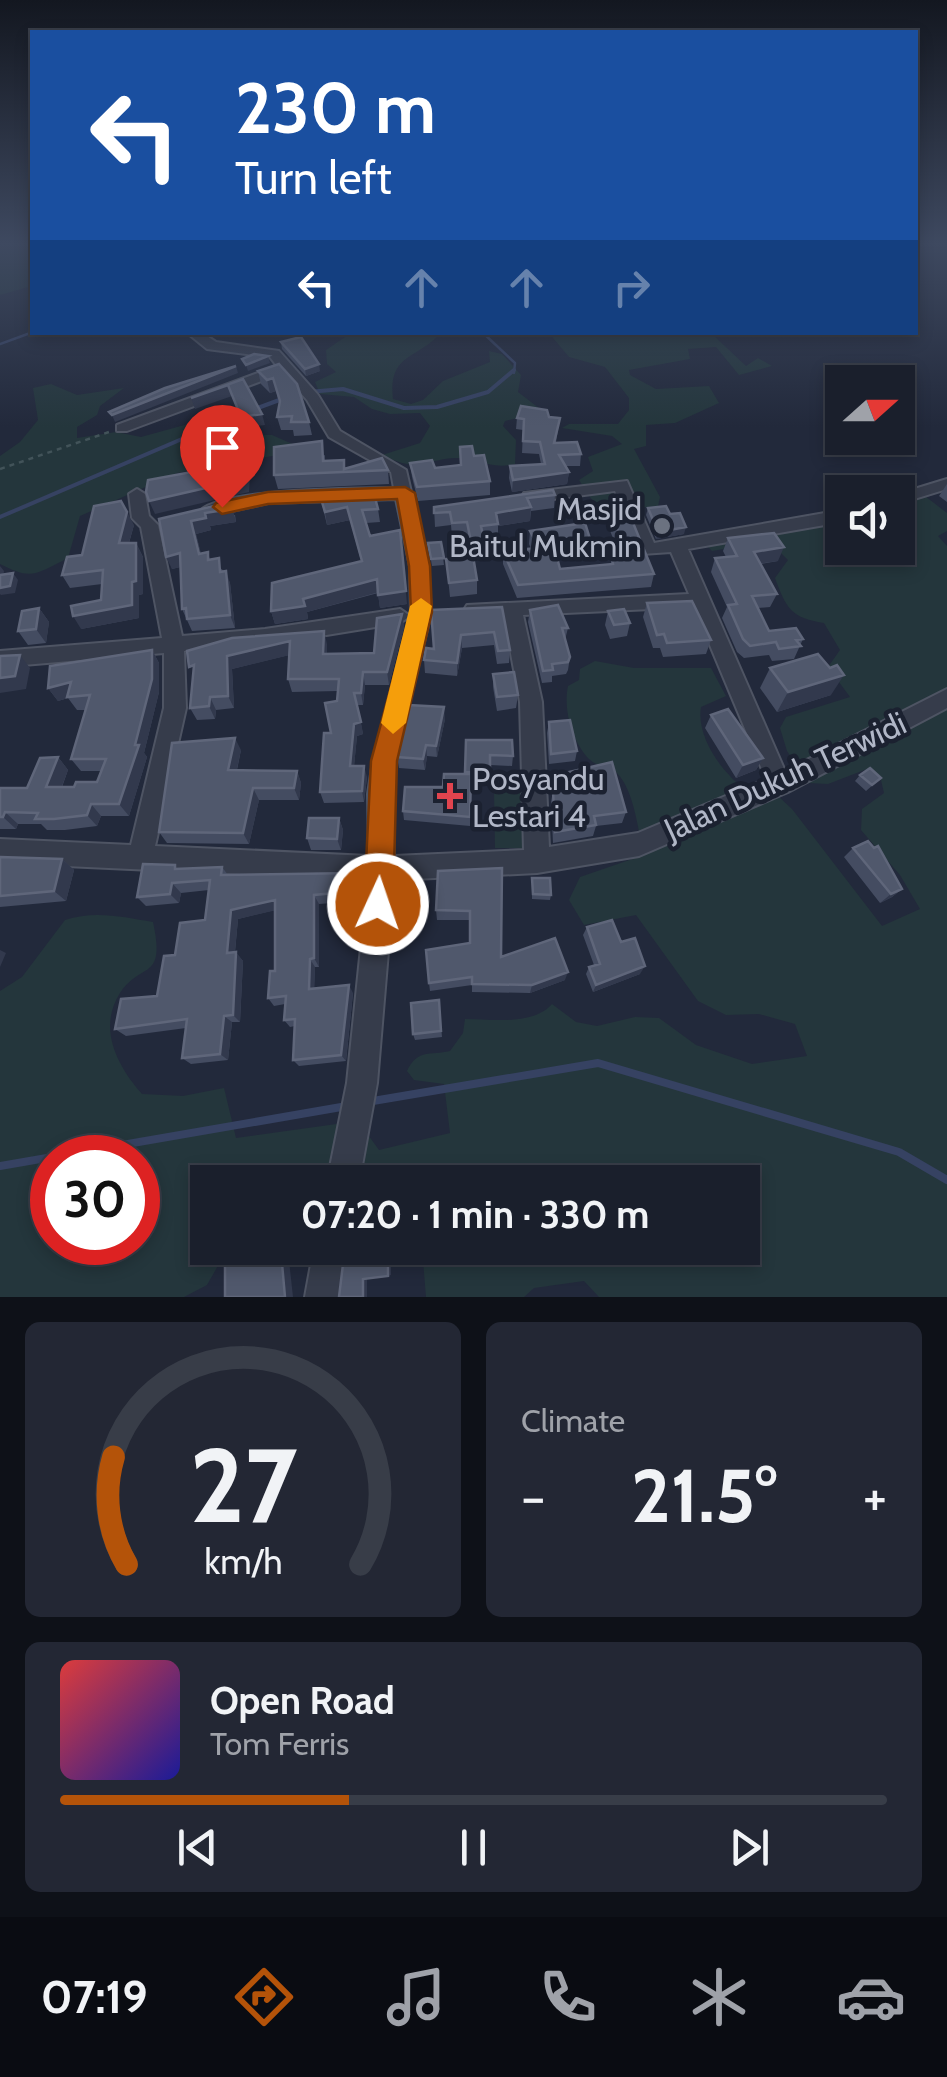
<!DOCTYPE html>
<meta charset="utf-8">
<style>
:root{--surface:#1a1f2c;--page:#232734;--text:#f1f3f6;--muted:#9fa2a9;--line:#383d48;--accent:#b45309}
body{margin:0;font-family:Cabin,sans-serif;background:var(--page);color:var(--text);height:100vh;display:flex;flex-direction:column;font-size:38px;white-space:nowrap}
*{box-sizing:border-box;margin:0}
p{font-size:32px;color:var(--muted)}
.icon{flex:none;width:55px;height:55px;fill:none;stroke:currentColor;stroke-width:2;stroke-linecap:round;stroke-linejoin:round}
.map{position:relative;height:1297px;overflow:hidden}
.panel{display:flex;flex-direction:column;gap:25px;padding:25px;background:#0e1118;flex:1}
.panel>*{flex:none}
.hud{position:absolute;left:30px;top:30px;width:888px;height:305px;border-radius:0px;box-shadow:0 5px 15px #0003,0 0 0 2px var(--line);background:#1a4fa0;color:#fff;overflow:hidden}
.needle{width:65px;rotate:69deg}
.buttons{position:absolute;left:825px;top:365px;display:grid;gap:20px}
.buttons a{display:grid;place-items:center;width:90px;height:90px;border-radius:0px;background:var(--surface);box-shadow:0 5px 15px #0003,0 0 0 2px var(--line);font-size:50px}
.speed{position:absolute;left:30px;top:1135px;display:flex;gap:20px;font-size:50px;font-weight:700;text-align:center}
.speed>*{display:grid;place-content:center;width:130px;height:130px;border-radius:50%;background:var(--surface);box-shadow:0 5px 15px #0003,0 0 0 2px var(--line);line-height:1}
.speed .limit{border:15px solid #d22;background:#fff;color:#111}
.pin{position:absolute;display:grid;place-items:center;width:85px;height:85px;color:#fff;margin:-102px -42px;border-radius:50% 50% 50% 0;rotate:-45deg;box-shadow:0 0 10px #0007}
.pin .icon{rotate:45deg}
.me{position:absolute;width:110px;margin:-55px;rotate:3deg;stroke-linejoin:round;filter:drop-shadow(0 0 8px #0008)}
.turn{display:flex;align-items:center;gap:35px;height:210px;padding:0 40px;font-size:45px}
.turn .icon{width:130px;height:130px;stroke-width:2.5}
.turn b{display:block;font-size:70px;line-height:85px}
.lanes{display:flex;align-items:center;height:95px;padding:0 40px;background:#0003;justify-content:center;gap:50px;direction:ltr}
.lanes .off{opacity:.35}
.big{font-size:75px;font-weight:800;line-height:1.1}
.panel .widget{flex:1;display:flex;flex-direction:column;justify-content:center;gap:15px;min-width:0;padding:0 35px;border-radius:15px;background:var(--page)}
.panel .dial{align-items:center;gap:0}
.dial svg{height:260px;overflow:visible;fill:none;stroke:var(--line);stroke-width:7;stroke-linecap:round;text-anchor:middle}
.dial text{fill:var(--text);stroke:none}
.song{display:flex;align-items:center;gap:30px}
.cover{width:120px;height:120px;border-radius:15px;background:linear-gradient(135deg,hsl(0 70% 55%),hsl(240 70% 35%))}
.played{height:10px;border-radius:5px;background:linear-gradient(90deg,var(--accent) 35%,var(--line) 35%)}
.keys{display:flex;justify-content:space-around;direction:ltr}
.heat{display:flex;justify-content:space-between;align-items:center;font-size:55px;direction:ltr}
.panel .tiles{flex:1;display:grid;gap:25px;grid-template-columns:1fr 1fr}
.widget:last-child{grid-column:span 2}
.trip{position:absolute;left:190px;top:1165px;width:570px;height:100px;border-radius:0px;background:var(--surface);box-shadow:0 5px 15px #0003,0 0 0 2px var(--line);font-weight:800;line-height:100px;text-align:center}
.dock{display:flex;height:160px;justify-content:space-around;align-items:center;background:#0a0c12;color:var(--muted)}
.dock .icon{width:70px;height:70px}
.dock .on{color:var(--accent)}
.dock b{font-size:45px;color:var(--text)}
.map>svg:first-child{display:block}
.green{fill:#24363c;fill-rule:evenodd}
.lines{fill:none;stroke-linecap:round;stroke-linejoin:round}
.stream-far2{stroke:#364262;stroke-width:2.5}
.stream-far1{stroke:#364262;stroke-width:4}
.stream{stroke:#364262;stroke-width:8}
.minor-casing{stroke:#4e5463;stroke-width:4}
.path{stroke:#425359;stroke-width:2.5;stroke-dasharray:5 5;stroke-linecap:butt}
.minor{fill:#363c4b;fill-rule:evenodd}
.wall{fill:#444c61}
.shaded-wall{fill:#32394d}
.building{fill:#50586c;stroke:#5f667a;stroke-width:2.5}
.route{fill:#b45309;stroke:#753606;stroke-width:2.5}
.slow{fill:#f59e0b}
.worship-dot{fill:#6b7280;stroke:#1b2130;stroke-width:4}
.health-dot{fill:#e0444e;stroke:#1b2130;stroke-width:4}
.labels{text-anchor:middle;dominant-baseline:central;stroke-width:9;stroke-linejoin:round;paint-order:stroke}
.poi-label{font-size:32px;fill:#b1b7c7;stroke:#1b2130;text-anchor:end}
.street-label{font-size:32px;fill:#b1b7c7;stroke:#1b2130}
</style>
<div class="map">
<svg width="947" height="1297" viewBox="0 0 947 1297">
<rect width="100%" height="100%" fill="#22293b"/>
<!-- green -->
<path class="green" d="M0 245H32V286L0 295Z
M555 332 711 333 746 366 758 358 772 366 739 375 716 347 688 349 690 359 629 370 630 375 656 389 709 386 719 403 675 423 646 425V446L634 449 660 497 658 506 608 511 592 500 579 480 593 471 588 457 622 444 612 436 562 428 569 424H618L629 410V398L605 367 569 357 553 338Z
M351 333H433L437 337C414 359 388 356 393 399L411 404 423 400 443 381 490 362 489 351 502 354 521 375 518 392 544 412 505 421 503 426 516 440 515 464C489 470 481 458 460 458 423 458 423 475 382 455L420 443 430 426 420 413 390 414 372 409 354 397 320 394 315 382 336 372 327 364 326 350Z
M51 384 77 395 124 388 100 406 97 415 77 427V438L116 432 141 437 228 413 240 434 272 435 306 450 177 473 80 516 68 558C35 575 31 580 0 564V456L20 442 38 420 33 388Z
M908 483 947 513V531L938 536 947 546V1297H599L584 1281 534 1288 524 1297H426L422 1248H742V1182H208V1248H228L207 1285 184 1297H0V991L22 977 65 920C94 910 124 917 153 922 166 982 141 961 120 993 97 1029 118 1067 142 1094L183 1096 224 1088 236 1138 358 1121 379 1150 450 1133 444 1084 414 1080 407 1071C418 1048 430 1056 450 1051L463 1033 465 1019C491 1019 533 1026 552 1004L576 1022 597 1026 635 1017 659 1018 696 1045 752 1064 807 1056 795 1024 759 1014 726 1015 698 1001 636 915 584 925 569 900 580 877 644 855C638 832 635 792 617 773 610 766 597 767 589 759 572 741 563 710 568 686L579 680 580 669 595 661 634 668H711L726 696 701 707C696 735 720 770 742 787L763 782 792 809 882 926 920 909 900 875 861 830 862 809 884 793 881 780 867 769 828 784 808 783 787 751 780 728 786 717 850 697 828 667 840 650 824 623C791 618 786 608 775 578L788 560 769 541 712 551 696 534 775 524 842 506V548H898V492H881ZM52 1158H138V1242H52Z
M494 790H528L532 848H495Z"/>
<g class="lines">
<!-- stream-far2 -->
<path class="stream-far2" d="M482 332 515 363 514 373
M0 344 33 332"/>
<!-- stream-far1 -->
<path class="stream-far1" d="M308 392 343 389 404 408 437 407 488 392 514 370
M255 409 282 399
M0 517 245 412"/>
<!-- stream -->
<path class="stream" d="M367 1102 598 1063 899 1152 947 1180
M0 1166 347 1106"/>
<!-- minor casing -->
<g class="minor-casing">
<path id="minor" d="M186 332H201L216 342 279 351 318 395 340 431 406 470 428 566 431 613 395 761 392 794 394 856 524 850 520 702 504 616 474 617 464 610 467 605 689 594 671 552 642 554 615 491 530 502 522 497 524 493 627 481 654 543 842 510V522L688 549 785 771 947 689V708L788 792 639 856 537 873 394 880 377 1083 359 1182H327L347 1083 368 880 0 863V839L131 845 164 708V653L0 667V651L162 638 141 527 132 518 129 494 137 489 145 494 149 516 158 525 182 636 265 629 400 609 410 616 400 623 265 645 184 651 186 708 155 846 369 856 368 794 373 761 411 613 410 566 396 499 268 503 209 516 201 510C226 488 355 489 394 488L391 472 329 437 307 400 283 373 127 431H117V425L277 366 270 357 207 349ZM694 607 766 779 638 833 549 847 542 702 523 615Z
M947 479V489L898 504V494Z
M314 1248H347L339 1297H305Z"/>
</g>
<!-- path -->
<path class="path" d="M0 469 112 431"/>
<!-- minor -->
<use href="#minor" class="minor"/>
</g>
<!-- wall -->
<path class="wall" d="M281 342 320 371 306 376 282 349Z
M258 371 309 422 312 435 294 436 293 430H281L277 417 279 403 276 391 270 393 261 384Z
M549 417 560 418 556 442 581 454 580 466H566L569 472 567 484 512 492 509 478 510 466 541 464 539 454 522 453 523 430 516 429 517 418Z
M325 455V461L345 468 388 470 389 484 278 489 274 475Z
M474 456 490 481V495L418 501 412 477 410 463 435 468 460 465Z
M947 484V502L939 496Z
M319 492 378 509 380 522 366 523 370 536 407 604 380 608 378 593 307 612 308 619 275 624 271 611 361 561 350 520 327 525Z
M555 495 554 508 531 511 530 521 498 526V538L484 539 485 559 473 560 477 580V594L450 597 446 559 471 556 467 535 452 537 451 525 435 527 434 507Z
M648 508 670 514 684 534 656 539 646 515Z
M235 515 236 522 210 526 211 530 196 534 201 554 208 552 210 560 224 571 230 583 235 628 192 631 182 609 180 567 172 569 159 519Z
M612 515 654 574 651 587 517 598 503 564V551L531 549 529 544 530 531 590 539 588 552 556 555 560 569 611 564 612 560 621 559 609 528Z
M134 525 129 543H136L143 557V594L139 595V618L81 629 101 600 102 584 70 588 62 575 82 555Z
M728 538 778 561 761 564 777 594 770 607 758 608 769 631 803 639 794 659 772 661 769 655 744 658 737 652 722 618 727 607 711 572 715 558 726 557 723 551Z
M441 542 444 565 432 566 428 543Z
M647 603 711 640 706 654 663 657 660 648H653L643 617Z
M502 607 510 650 509 663 497 664 494 645 462 648 457 676 425 673 424 660 434 649Z
M39 608 49 622 46 643 28 645 18 631Z
M530 610 568 628 565 640 570 657 568 670 566 674 552 676V682L542 683 528 622Z
M608 611 630 623 627 636 610 639 605 625Z
M402 614 404 627 389 685H365L363 705H357L363 734 357 736 354 766 367 777 364 802 324 803 320 792 338 691 292 692 288 679 289 655 232 669 234 708 216 710 215 719 197 720 190 708 193 676 327 644V654L374 653Z
M152 650 159 663V692L144 753 147 757 129 816H101L97 826 65 830H47L41 824H18L16 829H0V788H27L58 757 68 770 62 787H74L97 782 101 771H81L71 759 85 710H77L68 698 58 701 48 688Z
M770 668 831 695 777 712 760 688Z
M493 674 518 695 516 708 497 711 493 687Z
M711 715 763 758 756 770 736 778 705 728Z
M445 719 437 757 427 756 425 770 399 768 397 757Z
M549 722 577 751 575 761 549 764 547 733Z
M466 740 513 756 512 766 490 765V782H471L470 826 404 820 403 811 465 774Z
M241 750 237 770 297 771 301 783 299 800H259L249 844 167 843 159 832Z
M561 774 626 812 622 823 596 826 593 836 553 843 551 802 553 791 560 790 559 785Z
M860 775 881 778 866 791 855 781Z
M339 818 343 830 341 850H311L307 838Z
M853 848 902 889 892 897 880 903 844 857Z
M0 857 62 859 74 870 66 901 0 907Z
M222 867 228 875 356 873 360 883V901L319 904V967H315L314 989 353 993 346 1061 299 1066 293 1060 295 1026 290 1027 284 1020 285 1004 274 1006 268 998 275 971V910L238 919 235 952 243 961 240 1022H232L228 1060 191 1064 182 1058 186 1028 126 1036 115 1029 157 996 175 955 205 920 209 890 181 893 179 903 146 906 137 897 178 869Z
M502 868 501 957 565 980 530 993 472 992V985L430 991 429 983 470 943V920H437L436 910Z
M532 878 551 895 550 900 532 899Z
M587 927 621 942 640 974 593 992 586 974 589 967 594 965 583 935Z
M439 1000 442 1037 415 1040 413 1034Z"/>
<!-- shaded-wall -->
<path class="shaded-wall" d="M268 356 270 363 248 371 246 365Z
M319 364 320 371 306 376 305 369Z
M236 366 238 373 115 422 112 415Z
M273 378 276 391 270 393 267 380Z
M228 385 232 396 195 409 191 398Z
M262 414 265 425 244 428 241 417Z
M246 463 250 476 249 492 155 514 149 501Z
M569 472 567 484 512 492 513 480Z
M231 502 236 522 210 526 211 530 196 534 204 567 199 554 191 521Z
M347 507 350 520 327 525 325 512Z
M531 507 530 521 498 526 496 513Z
M127 512 134 525 125 556 119 543Z
M686 527 684 534 656 539 658 532Z
M400 530 407 604 380 608 378 595Z
M136 543 143 557V594L139 595V618L81 629 73 616 132 582Z
M784 547 778 561 749 565 754 552Z
M180 553 185 566 172 569 166 557Z
M0 566 4 571 2 587 13 573 18 580 15 593 1 595 0 594Z
M226 571 230 583 235 628 230 615Z
M377 579 379 592 307 612 308 619 275 624 271 611 303 599Z
M39 608 49 622 46 643 36 629Z
M402 614 404 627 389 685 387 672Z
M324 631 327 644V666L323 654Z
M461 635 462 648 457 676V663Z
M290 641 294 654 232 669 234 708 228 696 227 656Z
M152 650 159 663V692L144 753 147 757 129 816 119 804 135 745Z
M20 655 30 668 26 689 0 693V678Z
M363 672 365 685 363 705 361 693Z
M844 675 831 695 777 712 788 692Z
M71 682 68 698 58 701 48 688Z
M210 697 216 710 215 719 209 706Z
M444 707 445 719 437 757 436 746Z
M361 722 363 734 357 736 353 777 350 766 354 724Z
M235 738 241 750 234 782 228 770Z
M426 745 427 756 425 770 423 759Z
M58 757 68 770 57 799 46 787Z
M763 758 756 770 736 778 743 765Z
M364 766 367 777 364 802 362 791Z
M297 771 301 783 299 800 294 788Z
M253 788 259 800 249 844 243 833Z
M91 804 101 816 97 826 87 815Z
M5 812 18 824 16 829 3 817Z
M339 818 343 830 341 850 337 839Z
M62 859 74 870 66 901 54 891Z
M356 873 360 883V901L356 891Z
M172 883 181 893 179 903 170 894Z
M902 889 892 897 880 903 891 894Z
M314 895 319 904V967L314 958Z
M275 900 281 909 238 919 234 961 227 953 231 910Z
M0 950 6 953 0 967Z
M236 952 243 961 240 1022 233 1015Z
M310 959 315 967 314 997 309 989Z
M645 966 640 974 593 992 596 985Z
M568 972 565 980 530 993 532 985Z
M349 985 353 993 346 1061 341 1055Z
M224 1016 232 1022 228 1060 220 1054Z
M288 1251 293 1297H285L281 1252Z
M388 1252H391V1275L388 1276Z
M367 1277V1297H363V1279Z"/>
<!-- building -->
<path class="building" d="M301 337 319 364 305 369 281 342Z
M254 354 268 356 246 365 242 359Z
M279 364 297 384 309 422H291L292 416 277 417 280 401 273 378 267 380 258 371Z
M236 366 112 415 109 412 165 388Z
M243 379 262 414 241 417 228 385 191 398Z
M521 406 547 410 549 417 560 418 554 443 577 442 581 454 559 455 569 472 513 480 510 466 545 464 540 442 523 441 524 419 517 418Z
M322 441 323 461 344 460V469L382 458 388 470 274 475V447Z
M472 446 474 456 484 455 490 481 417 487 410 463 432 460 435 468 461 465 460 447Z
M194 463H246L245 479 149 501 146 492 148 480 192 472Z
M373 490 378 509 362 510 370 536 400 530 406 591 378 595 377 579 303 599 305 606 271 611 272 583 362 561 347 507 325 512 319 492Z
M553 490 555 495 527 498 531 507 496 513 498 524 481 526 485 546 472 547 467 522 452 523 450 512 434 513V507Z
M121 501 127 512 119 543H136V581L132 582V605L73 616 71 606 101 600 103 570 62 575 67 557 82 555 94 506Z
M231 502V509L205 513 206 518 191 521 199 554 208 552V560L219 558 220 572 226 571 230 615 187 619 186 608 182 609 180 553 166 557 159 519Z
M666 506 670 514 680 513 686 527 658 532 648 508Z
M629 513 654 574 518 585 503 551 539 548 530 531 585 523 590 539 553 542 560 569 613 564 612 560 629 559 612 515Z
M774 533 784 547 754 552 777 594 752 596 769 631 796 628 803 639 796 640 801 646 779 649 776 642 750 646 743 639 728 605 737 604 715 558 737 556 728 538Z
M441 542 444 558 431 559 428 543Z
M473 556 477 580 449 583 446 559Z
M13 573 10 586 0 588V575Z
M692 601 711 640 667 643 664 634 657 635 647 603Z
M558 605 568 628H562L570 657 568 662 552 664 553 670 543 671 530 610Z
M502 607 510 650 498 651 494 632 461 635 457 663 424 660 426 648 434 649 431 610Z
M39 608 36 629 18 631 22 611Z
M624 609 630 623 614 625 608 611Z
M402 614 387 672H363L361 693H354L361 722 354 724 350 766H364L362 791 320 792 324 733H331L325 703 337 701 339 679H288L290 641 227 656 228 696 210 697 209 706 190 708 194 665 189 667 187 651 232 638 324 631 323 654 374 653 377 618Z
M152 650V679L135 745H139L119 804H91L87 815 54 819H35L38 813 5 812 3 817H0V788H27L40 758 58 757 46 787H74L76 782H97L106 759H71L90 695 67 697 71 682 48 688 50 666Z
M818 654 830 668 837 665 844 675 788 692 770 668Z
M20 655 15 676 0 678V656Z
M514 672 518 695 497 697 493 674Z
M408 705 444 707 436 746 426 745 423 759 397 757Z
M728 709 763 758 743 765 711 715Z
M570 720 577 751 551 754 549 722Z
M235 738 228 770 297 771 294 788H253L243 833 159 832 172 743Z
M466 740H512L513 756 490 755V773L465 772Z
M612 762 626 812 594 816 596 825 555 832 553 791 565 790 561 774Z
M870 768 881 778 872 785 860 775Z
M444 774H471L470 817 403 811 405 787H443Z
M309 818H339L337 839 307 838Z
M868 841 874 848 878 846 902 889 891 894 853 848Z
M0 857 62 859 54 891 0 896Z
M143 864 175 865V869L222 867 221 875 356 873V891L314 895V958L310 959 309 989 349 985 341 1055 293 1060 295 1019 284 1020 286 996 268 998 270 971H275V900L231 910 227 953 236 952 233 1015 224 1016 220 1054 182 1058 187 1019 115 1029 121 999 157 996 164 956 175 955 180 923 205 920 210 880 172 883 170 894 137 897Z
M502 868 501 957 555 938 568 972 532 985 472 984V977L429 983 426 950 470 943V911L436 910 438 871Z
M532 878H550L551 895 533 894Z
M612 920 621 942 635 938 645 966 596 985 589 967 600 964 587 927Z
M439 1000 441 1031 413 1034 411 1003Z
M345 1248H375V1253L388 1252V1276L363 1279V1297H339Z
M281 1252 285 1297H225V1266Z"/>
<!-- sky -->
<linearGradient id="sky" x2="0" y2="1"><stop stop-color="#131720"/><stop offset="0.57" stop-color="#3e4960"/><stop offset="1" stop-color="#3e4960" stop-opacity="0"/></linearGradient>
<rect width="947" height="427" fill="url(#sky)"/>
<!-- route -->
<path class="route" d="M405 487 415 493 430 566 432 612 397 761 393 904 389 915 378 919 368 915 364 904 371 761 411 612 409 566 397 499 268 504 222 514 213 507 216 503 268 492Z"/>
<!-- slow -->
<path class="slow" d="M421 598 432 606 406 723 393 734 381 723 410 606Z"/>
<!-- markers -->
<circle class="worship-dot" cx="662" cy="526" r="10"/>
<path class="health-dot" d="M445 781h10v10h10v10h-10v10h-10v-10h-10v-10h10z"/>
<g class="labels">
<!-- poi labels -->
<g class="poi-label">
<text x="642" y="508">Masjid<tspan x="642" dy="37">Baitul Mukmin</tspan></text>
<text x="472" y="778" text-anchor="start">Posyandu<tspan x="472" dy="37">Lestari 4</tspan></text>
</g>
<!-- street labels -->
<g class="street-label">
<text transform="translate(785 776) rotate(-25)">Jalan Dukuh Terwidi</text>
</g>
</g>
</svg>
<div class="buttons">
<a><svg class="needle" viewBox="-14 -14 28 28"><path d="M0-13l5 13h-10z" fill="#e53935"/><path d="M0 13l5-13h-10z" fill="#9fa2a9"/></svg></a>
<a><svg class="icon" aria-label="sound" viewBox="0 0 24 24"><path d="M4 9h4l5-4v14l-5-4H4zM17 9q2 3 0 6"/></svg></a>
</div>
<div class="speed"><div class="limit">30</div></div>
<div class="pin" style="left:222px;top:507px;background:#d93025"><svg class="icon" aria-label="arrive" viewBox="0 0 24 24"><path d="M6 21V4h12l-3 4 3 4H6"/></svg></div>
<svg class="me" style="left:378px;top:904px" viewBox="-20 -20 40 40"><circle r="17" fill="#b45309" stroke="#fff" stroke-width="3"/><path d="M0-11L8 9 0 5-8 9z" fill="#fff"/></svg>
<div class="trip">07:20 · 1 min · 330 m</div>
<div class="hud">
<div class="turn"><svg class="icon" aria-label="left" viewBox="0 0 24 24"><path d="M17 20v-9H6M10 6l-5 5 5 5"/></svg><div><b>230 m</b>Turn left</div></div>
<div class="lanes"><svg class="icon" aria-label="left" viewBox="0 0 24 24"><path d="M17 20v-9H6M10 6l-5 5 5 5"/></svg><svg class="icon off" aria-label="ahead" viewBox="0 0 24 24"><path d="M12 20V5M6 11l6-6 6 6"/></svg><svg class="icon off" aria-label="ahead" viewBox="0 0 24 24"><path d="M12 20V5M6 11l6-6 6 6"/></svg><svg class="icon off" aria-label="right" viewBox="0 0 24 24"><path d="M7 20v-9h11M14 6l5 5-5 5"/></svg></div>
</div>
</div>
<section class="panel">
<div class="tiles">
<div class="widget dial"><svg viewBox="0 0 100 80">
<path d="M14 69A42 42 0 1 1 86 69"/>
<path d="M14 69A42 42 0 0 1 10 36" stroke="#b45309"/>
<text x="50" y="56" font-size="32" font-weight="700">27</text>
<text x="50" y="72" font-size="11">km/h</text>
</svg></div>
<div class="widget"><p>Climate</p>
<div class="heat"><a>−</a><b class="big">21.5°</b><a>+</a></div>
</div>
<div class="widget">
<div class="song"><i class="cover"></i><div><b>Open Road</b><p>Tom Ferris</p></div></div>
<div class="played"></div>
<div class="keys"><svg class="icon" aria-label="previous" viewBox="0 0 24 24"><path d="M18 5L8 12l10 7zM5 5v14"/></svg><svg class="icon" aria-label="pause" viewBox="0 0 24 24"><path d="M8 5v14M16 5v14"/></svg><svg class="icon" aria-label="next" viewBox="0 0 24 24"><path d="M6 5l10 7-10 7zM19 5v14"/></svg></div>
</div>
</div>
</section>
<nav class="dock">
<b>07:19</b>
<svg class="icon on" aria-label="directions" viewBox="0 0 24 24"><path d="M12 3l9 9-9 9-9-9zM9 14v-3h6M13 9l2 2-2 2"/></svg>
<svg class="icon" aria-label="music" viewBox="0 0 24 24"><path d="M9 18V5l10-2v13"/><circle cx="6" cy="18" r="3"/><circle cx="16" cy="16" r="3"/></svg>
<svg class="icon" aria-label="phone" viewBox="0 0 24 24"><path d="M5 4h4l2 5-3 2q2 4 5 5l2-3 5 2v4C11 20 4 13 5 4z"/></svg>
<svg class="icon" aria-label="climate" viewBox="0 0 24 24"><path d="M12 3v18M4 7l16 10M4 17L20 7"/></svg>
<svg class="icon" aria-label="car" viewBox="0 0 24 24"><path d="M5 17H2v-5l4-1 3-4h7l3 4 3 1v5h-3M9 17h6M6 11h13"/><circle cx="7" cy="17" r="2"/><circle cx="17" cy="17" r="2"/></svg>
</nav>
